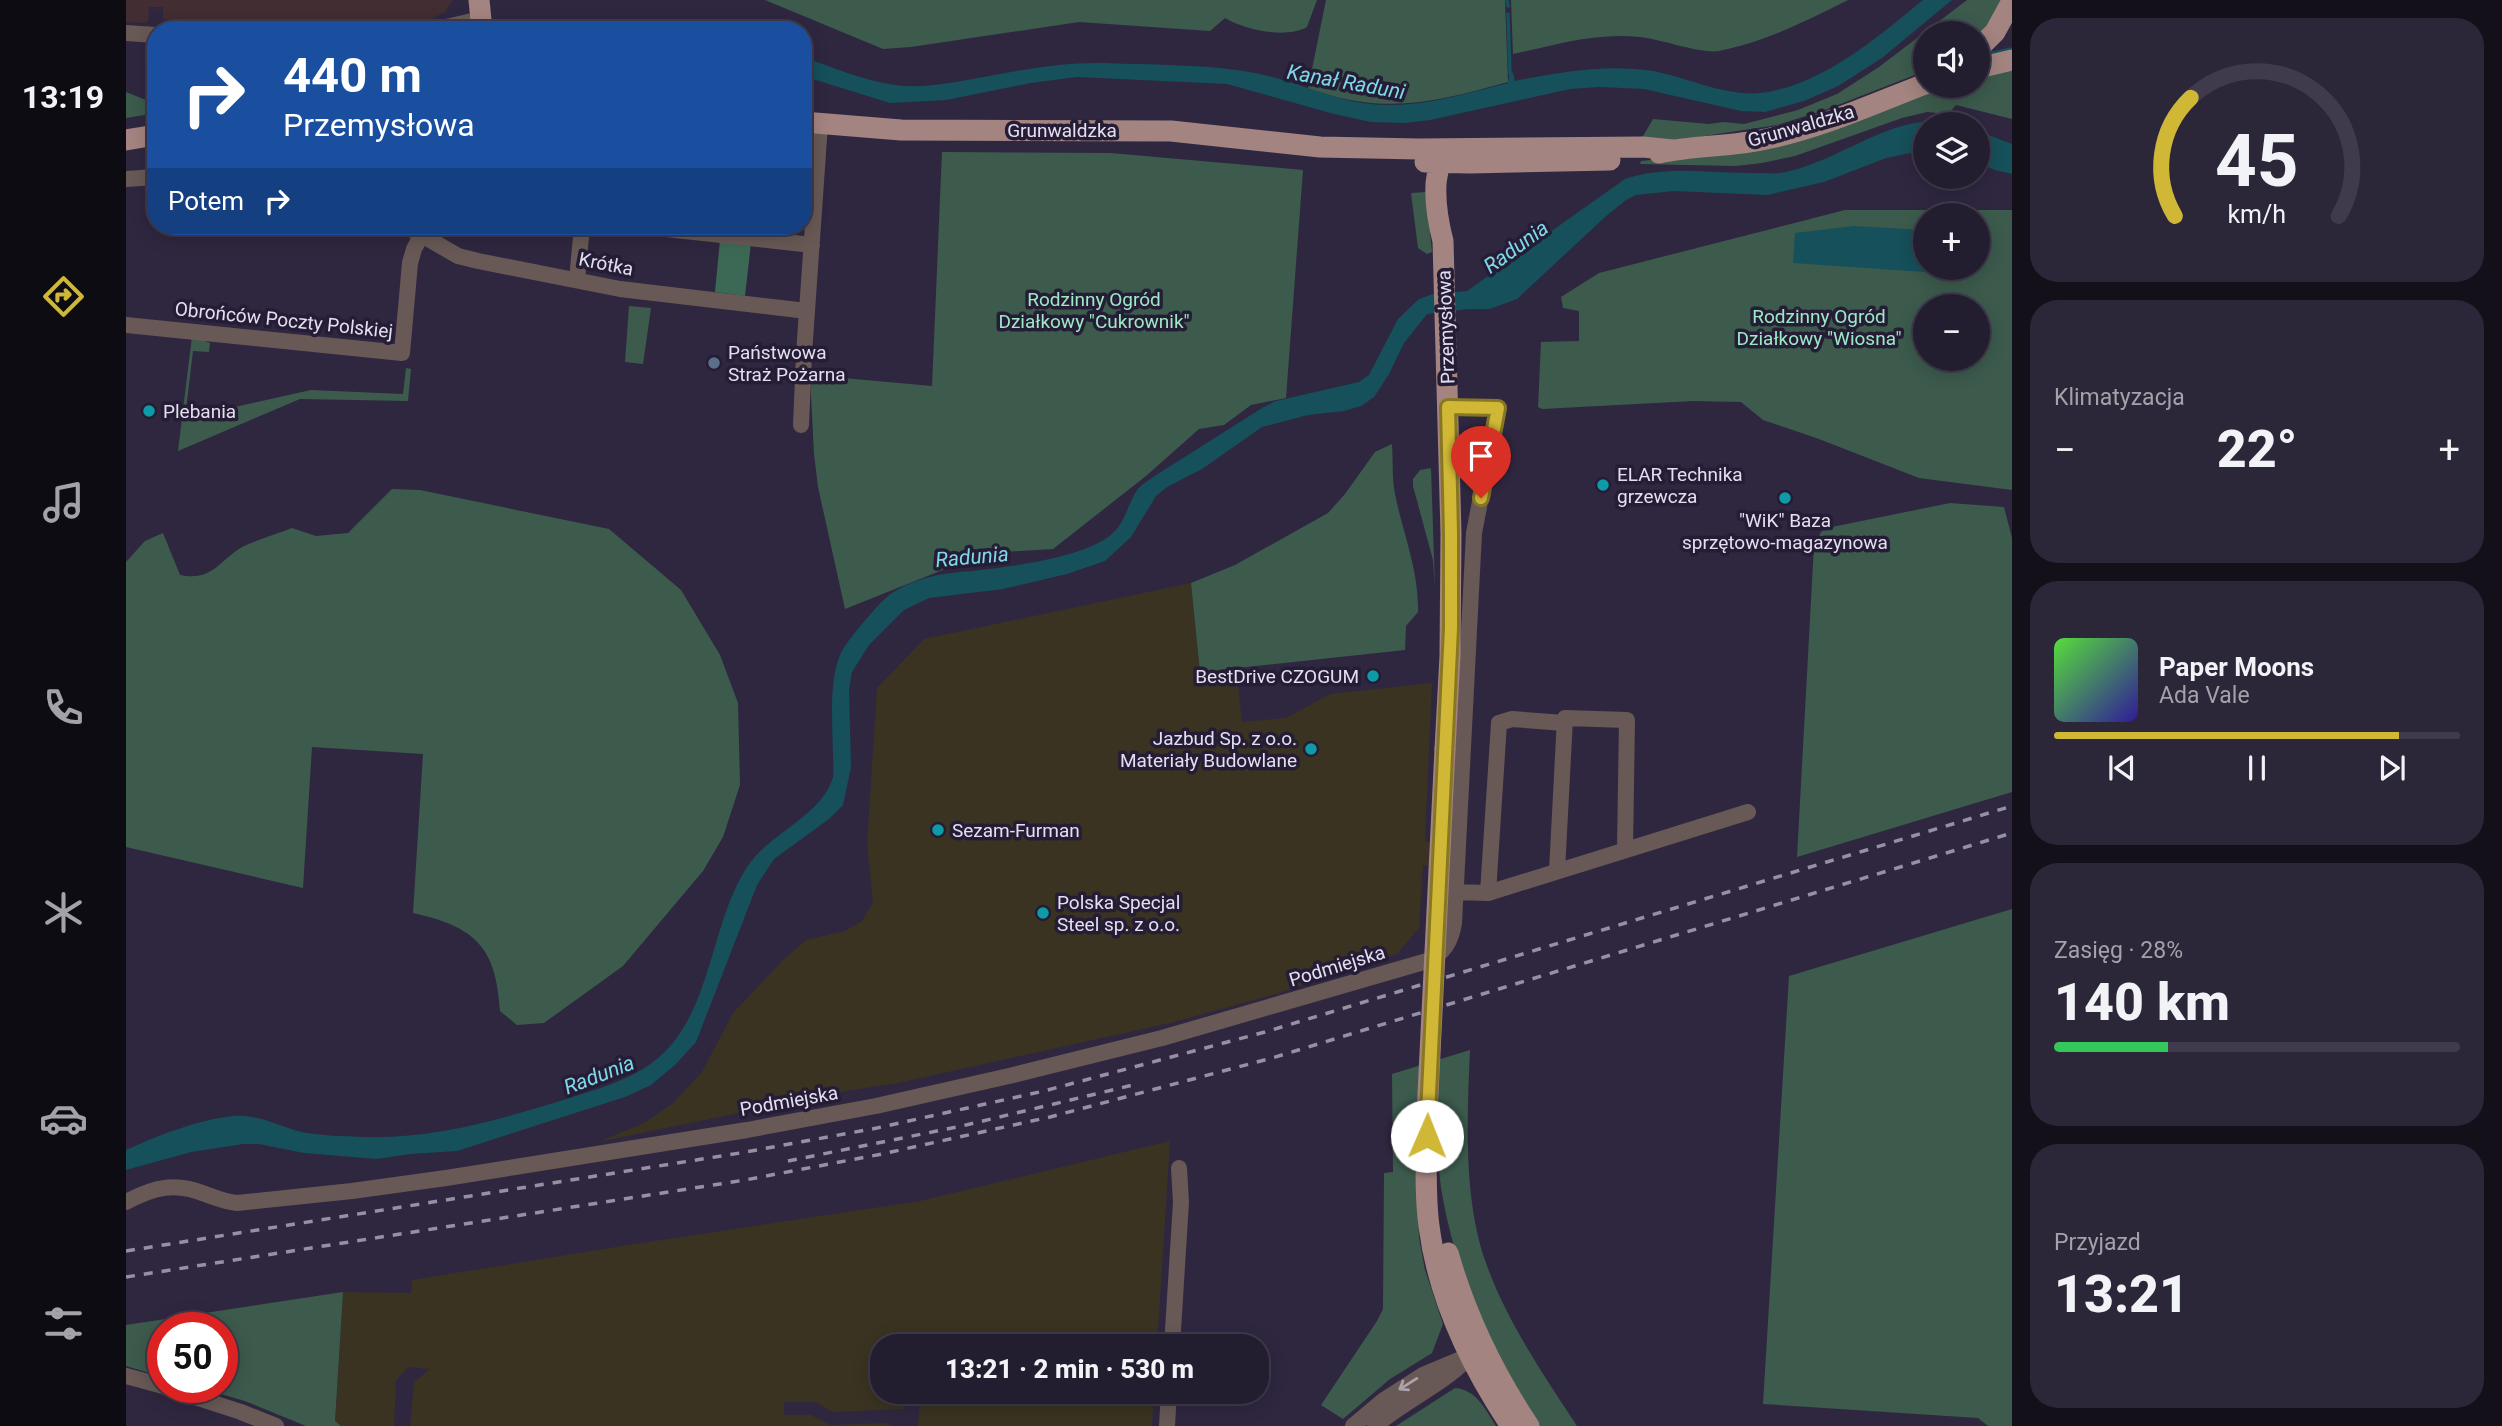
<!DOCTYPE html>
<html lang="pl">
<meta charset="utf-8">
<style>
:root{--surface:#231d30;--page:#2b2638;--text:#f1f3f6;--muted:#a3a2ab;--line:#403b4c;--accent:#d0b736}
body{margin:0;font-family:Roboto,sans-serif;background:var(--page);color:var(--text);height:100vh;display:flex;flex-direction:column;font-size:26px;white-space:nowrap}
*{box-sizing:border-box;margin:0}
p{font-size:23px;color:var(--muted)}
.icon{flex:none;width:38px;height:38px;fill:none;stroke:currentColor;stroke-width:2;stroke-linecap:round;stroke-linejoin:round}
.map{position:relative;flex:1;overflow:hidden}
.sheet{display:flex;flex-direction:column;gap:18px;padding:18px;background:#13101a;width:490px}
.sheet>*{flex:none}
.hud{position:absolute;left:21px;top:21px;width:665px;height:214px;border-radius:28px;box-shadow:0 4px 18px #0003,0 0 0 2px var(--line);background:#1a4fa0;color:#fff;overflow:hidden}
.buttons{position:absolute;left:1787px;top:21px;display:grid;gap:14px}
.buttons a{display:grid;place-items:center;width:77px;height:77px;border-radius:50%;background:var(--surface);box-shadow:0 4px 18px #0003,0 0 0 2px var(--line);font-size:35px}
.speed{position:absolute;left:21px;top:1312px;display:flex;gap:14px;font-size:35px;font-weight:700;text-align:center}
.speed>*{display:grid;place-content:center;width:91px;height:91px;border-radius:50%;background:var(--surface);box-shadow:0 4px 18px #0003,0 0 0 2px var(--line);line-height:1}
.speed .limit{border:10px solid #d22;background:#fff;color:#111}
.pin{position:absolute;display:grid;place-items:center;width:60px;height:60px;color:#fff;margin:-72px -30px;border-radius:50% 50% 50% 0;rotate:-45deg;box-shadow:0 0 7px #0007}
.pin .icon{rotate:45deg}
.me{position:absolute;width:77px;margin:-38px;rotate:1deg;stroke-linejoin:round;filter:drop-shadow(0 0 5px #0008)}
.turn{display:flex;align-items:center;gap:24px;height:147px;padding:0 21px;font-size:32px}
.turn .icon{width:91px;height:91px;stroke-width:2.5}
.turn b{display:block;font-size:49px;line-height:60px}
.then{display:flex;align-items:center;height:66px;padding:0 21px;background:#0003;gap:14px;font-size:26px}
.big{font-size:52px;font-weight:800;line-height:1.1}
.sheet .widget{flex:1;display:flex;flex-direction:column;justify-content:center;gap:10px;min-width:0;padding:0 24px;border-radius:28px;background:var(--page)}
.sheet .dial{align-items:center;gap:0}
.dial svg{height:182px;overflow:visible;fill:none;stroke:var(--line);stroke-width:7;stroke-linecap:round;text-anchor:middle}
.dial text{fill:var(--text);stroke:none}
.song{display:flex;align-items:center;gap:21px}
.cover{width:84px;height:84px;border-radius:10px;background:linear-gradient(135deg,hsl(110 70% 55%),hsl(250 70% 35%))}
.played{height:7px;border-radius:4px;background:linear-gradient(90deg,var(--accent) 85%,var(--line) 85%)}
.keys{display:flex;justify-content:space-around;direction:ltr}
.heat{display:flex;justify-content:space-between;align-items:center;font-size:38px;direction:ltr}
.charge{height:10px;border-radius:5px;background:linear-gradient(90deg,#34c759 28%,var(--line) 0)}
.trip{position:absolute;left:744px;top:1334px;width:399px;height:70px;border-radius:28px;background:var(--surface);box-shadow:0 4px 18px #0003,0 0 0 2px var(--line);font-weight:800;line-height:70px;text-align:center}
main{display:flex;flex:1;min-height:0}
.tabs{display:flex;flex-direction:column;width:126px;justify-content:space-around;align-items:center;background:#0e0c13;color:var(--muted)}
.tabs .icon{width:49px;height:49px}
.tabs .active{color:var(--accent)}
.tabs b{font-size:32px;color:var(--text)}
.map>svg:first-child{display:block}
.industrial{fill:#3a3321}
.education{fill:#412d32}
.green{fill:#3c5b4d;fill-rule:evenodd}
.forest{fill:#3c6955}
.water{fill:#16505a}
.lines{fill:none;stroke-linecap:round;stroke-linejoin:round}
.stream{stroke:#16505a;stroke-width:3.5}
.minor{stroke:#685956;stroke-width:16}
.major{stroke:#a48480;stroke-width:21}
.rail{stroke:#9690a4;stroke-width:3.5;stroke-dasharray:9 9;stroke-linecap:butt}
.major-bridge{stroke:#a48480;stroke-width:21}
.oneway{stroke:#aca3ab}
.route-casing{stroke:#877723;stroke-width:18}
.route{stroke:#d0b736;stroke-width:12}
.service-dot{fill:#5c6f8a;stroke:#251d35;stroke-width:2.5}
.culture-dot{fill:#0f9aa8;stroke:#251d35;stroke-width:2.5}
.labels{text-anchor:middle;dominant-baseline:central;stroke-width:7;stroke-linejoin:round;paint-order:stroke}
.street-label{font-size:19px;fill:#e4dff0;stroke:#251d35}
.park-label{font-size:19px;fill:#9de8c5;stroke:#251d35}
.poi-label{font-size:19px;fill:#e4dff0;stroke:#251d35;text-anchor:start}
.water-label{font-size:21px;font-style:italic;fill:#7ed8ea;stroke:#251d35}
</style>
<main>
<nav class="tabs">
<b>13:19</b>
<svg class="icon active" aria-label="directions" viewBox="0 0 24 24"><path d="M12 3l9 9-9 9-9-9zM9 14v-3h6M13 9l2 2-2 2"/></svg>
<svg class="icon" aria-label="music" viewBox="0 0 24 24"><path d="M9 18V5l10-2v13"/><circle cx="6" cy="18" r="3"/><circle cx="16" cy="16" r="3"/></svg>
<svg class="icon" aria-label="phone" viewBox="0 0 24 24"><path d="M5 4h4l2 5-3 2q2 4 5 5l2-3 5 2v4C11 20 4 13 5 4z"/></svg>
<svg class="icon" aria-label="climate" viewBox="0 0 24 24"><path d="M12 3v18M4 7l16 10M4 17L20 7"/></svg>
<svg class="icon" aria-label="car" viewBox="0 0 24 24"><path d="M5 17H2v-5l4-1 3-4h7l3 4 3 1v5h-3M9 17h6M6 11h13"/><circle cx="7" cy="17" r="2"/><circle cx="17" cy="17" r="2"/></svg>
<svg class="icon" aria-label="filters" viewBox="0 0 24 24"><path d="M4 7h16M4 17h16"/><circle cx="9" cy="7" r="2"/><circle cx="15" cy="17" r="2"/></svg>
</nav>
<div class="map">
<svg width="1886" height="1426" viewBox="0 0 1886 1426">
<rect width="100%" height="100%" fill="#2f2740"/>
<!-- industrial -->
<path class="industrial" d="M1065 583 1074 672 1110 668 1116 722 1160 718 1204 694 1306 683 1299 841 1311 843 1310 865H1297L1293 928 1271 954 1146 995 1048 1022 772 1083 720 1091 472 1142 518 1123 546 1104 576 1072 607 1013 657 960 680 940 719 931 735 922 747 903 741 844 751 688 798 639Z
M1044 1141 1031 1346H756V1391H779L778 1409 707 1412 689 1402H658V1415H685L704 1425 759 1423 767 1426H284L288 1382 304 1369 282 1367 270 1381 268 1426H215L209 1421 217 1292 285 1293 286 1280 496 1246 794 1201Z
M803 1391H1028L1026 1426H792L794 1398Z"/>
<!-- education -->
<path class="education" d="M0 0H327L319 12 299 23 236 30H135L61 25 55 20 37 19V7H23L22 21 19 23 0 22Z"/>
<!-- green -->
<path class="green" d="M639 0H1191L1181 27C1160 39 1119 30 1099 18L1084 31 953 22 785 47 757 49Z
M1200 0H1379L1382 82C1331 96 1283 110 1230 101 1214 99 1198 93 1182 89Z
M1385 0H1722C1680 21 1639 42 1593 51 1575 54 1534 39 1514 37 1470 32 1429 45 1387 54Z
M1841 0H1880L1852 41V33H1799V71L1699 110 1651 125 1532 143 1516 138 1527 119 1583 124 1597 122 1618 124 1672 110 1711 94 1753 67Z
M1886 66V119L1830 105 1822 114 1820 121 1810 120 1811 113 1801 112 1776 118 1669 156 1636 163 1610 166 1514 164 1515 161 1533 159 1791 93 1810 86H1852V73Z
M0 92 30 104V113L0 118Z
M816 152 985 153 1177 170 1160 398 1125 405 1098 425 1073 429 1020 476 927 549 859 553 719 609 692 487 688 454 684 375 806 386Z
M1300 192 1306 252 1301 254 1292 248 1285 193Z
M1719 210H1886V490L1793 478 1693 439 1637 420 1615 402 1567 401 1416 409 1412 407 1415 342 1453 341V311L1437 308 1435 297 1473 273ZM1799 215H1852V268H1799ZM1799 306H1852V359H1799Z
M503 306 525 308 517 364 499 362Z
M66 336 84 343 83 352 67 351 59 418 185 390 277 394 280 368 285 369 282 401 174 399 52 451Z
M1266 444C1267 460 1266 478 1269 494 1277 534 1293 570 1292 612L1280 626 1279 650 1074 672 1065 583 1109 565 1202 513 1219 494 1249 452Z
M1305 468 1309 588 1307 560 1287 486V479L1294 470Z
M266 489 294 490 483 529 555 590 594 655 612 703 614 785 597 837 577 871 497 966 418 1023 391 1025 374 1011C370 946 349 927 287 913L297 754 186 747 177 888 0 847V562L19 541 37 533 54 575C87 582 94 559 118 546 133 539 151 534 166 528L190 536 222 533Z
M1824 503 1878 507 1886 538V792L1671 857 1688 546 1695 532 1701 528Z
M1886 909V1426H1862L1852 1418 1637 1404 1663 976Z
M1344 1050C1341 1117 1337 1199 1360 1263 1381 1322 1417 1374 1451 1426H1408C1371 1354 1331 1280 1317 1199 1311 1170 1313 1142 1311 1114H1290L1293 1238 1299 1270 1317 1324 1306 1353 1264 1379 1217 1419 1195 1405 1251 1321 1257 1309 1258 1173 1267 1172 1266 1074Z
M217 1292 209 1421 215 1426H180L119 1401 74 1388H96V1328H37V1377L0 1366V1325Z
M1329 1388C1351 1390 1359 1409 1370 1426H1270Z"/>
<!-- forest -->
<path class="forest" d="M594 240 625 243 619 296 589 292Z"/>
<!-- water -->
<path class="water" d="M1797 0H1826L1756 58 1712 86 1678 101 1639 112 1615 111 1518 89 1474 87 1444 89 1304 120 1278 123 1245 122 1208 114 1101 84 951 77 905 83 820 100 764 103 677 76V57C706 67 738 81 769 85 798 89 829 82 858 77 898 69 939 62 979 63 1025 65 1072 64 1117 71 1154 76 1189 92 1225 101 1278 113 1331 96 1382 83L1384 71 1387 73 1389 81C1435 72 1480 64 1527 71 1564 78 1604 99 1642 92 1701 81 1752 37 1797 0Z
M482 21 584 30H405L436 24Z
M1811 121 1830 124H1799V150L1760 158 1698 182 1641 195 1548 191 1510 195 1500 200 1479 217 1391 299 1364 309H1342L1301 314 1278 343 1263 374 1248 397 1235 406 1218 411 1182 415 1136 427 1076 469 1041 487 1030 496 1005 537 979 561 941 574 877 589 803 598 778 610 743 645 726 672 723 689 725 767 717 805 703 819 648 859 631 885 570 1042 549 1065 525 1085 499 1097 331 1151 284 1154 251 1159 178 1153 133 1144H117L65 1152 0 1170V1150C33 1135 71 1120 107 1116 132 1114 152 1126 175 1132 195 1136 218 1136 238 1137 305 1139 368 1121 431 1102 458 1093 486 1086 510 1073 588 1032 579 932 621 867 643 833 696 816 707 777 708 770 707 763 707 756 707 725 701 672 719 646 728 633 754 601 766 593 791 577 818 573 846 571 881 567 938 560 970 544 1000 530 997 513 1011 490 1015 485 1022 481 1027 477L1136 408 1150 401 1233 382 1243 375 1272 319 1293 299 1307 294 1341 291 1499 179C1543 164 1588 174 1633 173 1640 173 1647 174 1654 173 1709 164 1754 121 1811 121Z
M1852 131 1886 144V174L1869 170 1852 162Z
M1728 226 1799 230V268H1813V273L1667 263 1669 233Z"/>
<g class="lines">
<!-- stream -->
<path class="stream" d="M1381 0 1382 6
M1382 14 1384 74
M1861 54 1886 49"/>
<!-- minor -->
<path class="minor" d="M307 30 355 19
M0 33 30 35
M0 179 30 177
M280 226 332 256 352 261 494 289 681 311
M513 226 686 245
M451 280 456 226
M0 325 276 353 284 263 288 249 295 236
M675 425 678 354 694 124
M1431 871 1439 718 1501 720 1499 849
M1329 892 1362 893 1622 812
M1362 893 1373 723 1386 719 1438 723
M0 1202C28 1187 49 1182 79 1194 90 1198 99 1202 111 1203L226 1191 320 1178 621 1130 750 1106 883 1076 1036 1038 1301 961C1318 953 1325 942 1328 923L1348 533 1372 408 1322 407
M1046 1346 1055 1202 1053 1168
M0 1376 37 1386
M41 1388 115 1412 150 1426
M1041 1426 1043 1391
M1227 1426 1258 1400 1297 1375 1352 1352
M1249 1426C1278 1401 1314 1386 1340 1360"/>
<!-- major -->
<path class="major" d="M353 0 356 30
M1852 49 1869 32 1886 1
M1852 68 1886 60
M677 122 775 130 1045 131 1194 147 1293 149 1517 147 1547 150
M0 140 30 135
M1315 150C1315 162 1311 172 1310 184 1309 203 1312 222 1317 241L1325 533 1324 656 1319 749
M1533 153C1568 145 1605 147 1640 139 1695 128 1747 104 1799 84
M1299 162 1344 163 1484 160
M1301 1114C1301 1150 1298 1189 1303 1226 1312 1298 1345 1366 1385 1426
M1322 1253C1340 1316 1367 1372 1403 1426"/>
<!-- rail -->
<path class="rail" d="M662 1161 836 1126 1007 1085
M0 1251 614 1153 751 1128 918 1091 1139 1032 1886 806
M0 1277 619 1180 756 1154 924 1117 1146 1058 1886 833"/>
<!-- major-bridge -->
<path class="major-bridge" d="M1301 1114 1319 749"/>
</g>
<!-- one-way arrows -->
<defs><path id="oneway-shaft" d="M-6 0H5M1.5-3L5.5 0L1.5 3" fill="none" stroke-width="1.6" stroke-linecap="round" stroke-linejoin="round" transform="scale(1.75)"/></defs>
<use class="oneway" href="#oneway-shaft" transform="translate(1282 1384) rotate(148)"/>
<g class="lines">
<!-- route casing -->
<g class="route-casing">
<path id="route" d="M1301 1136 1325 628V533L1322 407 1372 408 1355 498"/>
</g>
<!-- route -->
<use href="#route" class="route"/>
</g>
<!-- markers -->
<circle class="service-dot" cx="588" cy="363" r="7"/>
<g class="culture-dot">
<circle cx="23" cy="411" r="7"/>
<circle cx="1477" cy="485" r="7"/>
<circle cx="1659" cy="498" r="7"/>
<circle cx="1247" cy="676" r="7"/>
<circle cx="1185" cy="749" r="7"/>
<circle cx="812" cy="830" r="7"/>
<circle cx="917" cy="913" r="7"/>
</g>
<g class="labels">
<!-- street labels -->
<g class="street-label">
<text transform="translate(1675 126) rotate(-16)">Grunwaldzka</text>
<text x="936" y="130">Grunwaldzka</text>
<text transform="translate(480 264) rotate(11)">Krótka</text>
<text transform="translate(158 320) rotate(6)">Obrońców Poczty Polskiej</text>
<text transform="translate(1320 327) rotate(-92)">Przemysłowa</text>
<text transform="translate(1211 966) rotate(-17)">Podmiejska</text>
<text transform="translate(663 1101) rotate(-10)">Podmiejska</text>
</g>
<!-- park labels -->
<g class="park-label">
<text x="968" y="299">Rodzinny Ogród<tspan x="968" dy="22">Działkowy "Cukrownik"</tspan></text>
<text x="1693" y="316">Rodzinny Ogród<tspan x="1693" dy="22">Działkowy "Wiosna"</tspan></text>
</g>
<!-- poi labels -->
<g class="poi-label">
<text x="602" y="352">Państwowa<tspan x="602" dy="22">Straż Pożarna</tspan></text>
<text x="37" y="411">Plebania</text>
<text x="1491" y="474">ELAR Technika<tspan x="1491" dy="22">grzewcza</tspan></text>
<text x="1659" y="520" text-anchor="middle">"WiK" Baza<tspan x="1659" dy="22">sprzętowo-magazynowa</tspan></text>
<text x="1233" y="676" text-anchor="end">BestDrive CZOGUM</text>
<text x="1171" y="738" text-anchor="end">Jazbud Sp. z o.o.<tspan x="1171" dy="22">Materiały Budowlane</tspan></text>
<text x="826" y="830">Sezam-Furman</text>
<text x="931" y="902">Polska Specjal<tspan x="931" dy="22">Steel sp. z o.o.</tspan></text>
</g>
<!-- water labels -->
<g class="water-label">
<text transform="translate(1220 82) rotate(10)">Kanał Raduni</text>
<text transform="translate(1390 247) rotate(-36)">Radunia</text>
<text transform="translate(846 557) rotate(-5)">Radunia</text>
<text transform="translate(473 1075) rotate(-21)">Radunia</text>
</g>
</g>
</svg>
<div class="buttons">
<a><svg class="icon" aria-label="sound" viewBox="0 0 24 24"><path d="M4 9h4l5-4v14l-5-4H4zM17 9q2 3 0 6"/></svg></a>
<a><svg class="icon" aria-label="layers" viewBox="0 0 24 24"><path d="M12 4l9 5-9 5-9-5zM3 14l9 5 9-5"/></svg></a>
<a>+</a>
<a>−</a>
</div>
<div class="speed"><div class="limit">50</div></div>
<div class="pin" style="left:1355px;top:498px;background:#d93025"><svg class="icon" aria-label="arrive" viewBox="0 0 24 24"><path d="M6 21V4h12l-3 4 3 4H6"/></svg></div>
<svg class="me" style="left:1301px;top:1136px" viewBox="-20 -20 40 40"><circle r="19" fill="#fff"/><path d="M0-13L10 11 0 6-10 11z" fill="#d0b736"/></svg>
<div class="trip">13:21 · 2 min · 530 m</div>
<div class="hud">
<div class="turn"><svg class="icon" aria-label="right" viewBox="0 0 24 24"><path d="M7 20v-9h11M14 6l5 5-5 5"/></svg><div><b>440 m</b>Przemysłowa</div></div>
<div class="then">Potem<svg class="icon" aria-label="right" viewBox="0 0 24 24"><path d="M7 20v-9h11M14 6l5 5-5 5"/></svg></div>
</div>
</div>
<section class="sheet">
<div class="widget dial"><svg viewBox="0 0 100 80">
<path d="M14 69A42 42 0 1 1 86 69"/>
<path d="M14 69A42 42 0 0 1 21 17" stroke="#d0b736"/>
<text x="50" y="56" font-size="32" font-weight="700">45</text>
<text x="50" y="72" font-size="11">km/h</text>
</svg></div>
<div class="widget"><p>Klimatyzacja</p>
<div class="heat"><a>−</a><b class="big">22°</b><a>+</a></div>
</div>
<div class="widget">
<div class="song"><i class="cover"></i><div><b>Paper Moons</b><p>Ada Vale</p></div></div>
<div class="played"></div>
<div class="keys"><svg class="icon" aria-label="previous" viewBox="0 0 24 24"><path d="M18 5L8 12l10 7zM5 5v14"/></svg><svg class="icon" aria-label="pause" viewBox="0 0 24 24"><path d="M8 5v14M16 5v14"/></svg><svg class="icon" aria-label="next" viewBox="0 0 24 24"><path d="M6 5l10 7-10 7zM19 5v14"/></svg></div>
</div>
<div class="widget"><p>Zasięg · 28%</p><b class="big">140 km</b><div class="charge"></div></div>
<div class="widget"><p>Przyjazd</p><b class="big">13:21</b></div>
</section>
</main>
